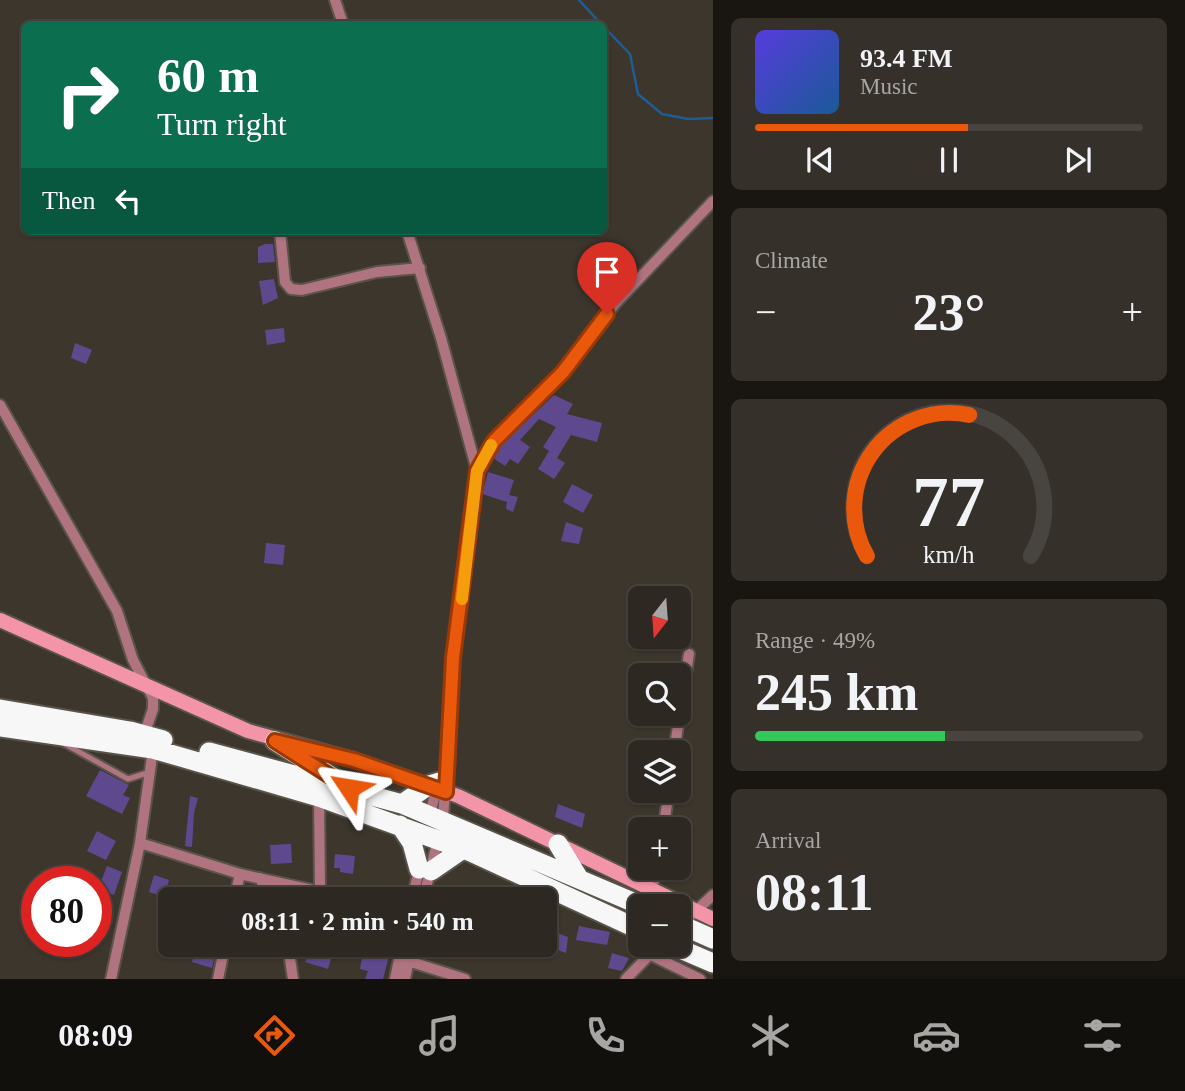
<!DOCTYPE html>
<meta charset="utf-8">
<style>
:root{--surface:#2d2821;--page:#35302a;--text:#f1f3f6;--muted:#a7a6a5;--line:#48443f;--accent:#ea580c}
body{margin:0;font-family:"Times New Roman",serif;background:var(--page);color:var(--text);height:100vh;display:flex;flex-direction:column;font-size:26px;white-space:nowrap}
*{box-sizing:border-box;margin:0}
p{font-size:23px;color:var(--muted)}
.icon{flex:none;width:38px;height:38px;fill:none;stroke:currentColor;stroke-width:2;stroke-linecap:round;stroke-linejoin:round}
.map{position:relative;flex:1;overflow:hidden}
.panel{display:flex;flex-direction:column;gap:18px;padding:18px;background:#191612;width:472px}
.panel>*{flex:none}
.banner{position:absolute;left:21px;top:21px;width:586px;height:214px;border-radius:10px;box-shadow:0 2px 5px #0004,0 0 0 2px var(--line);background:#0b6e4f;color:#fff;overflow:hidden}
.needle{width:46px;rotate:197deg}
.buttons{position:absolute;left:628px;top:586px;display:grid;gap:14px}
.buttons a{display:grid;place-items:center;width:63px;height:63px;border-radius:10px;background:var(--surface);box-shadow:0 2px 5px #0004,0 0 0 2px var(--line);font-size:35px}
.speed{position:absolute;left:21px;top:866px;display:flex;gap:14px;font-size:35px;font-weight:700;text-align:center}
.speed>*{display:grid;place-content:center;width:91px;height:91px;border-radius:50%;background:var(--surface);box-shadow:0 2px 5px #0004,0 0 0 2px var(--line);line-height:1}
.speed .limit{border:10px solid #d22;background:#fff;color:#111}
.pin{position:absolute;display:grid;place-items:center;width:60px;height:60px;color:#fff;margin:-72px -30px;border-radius:50% 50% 50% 0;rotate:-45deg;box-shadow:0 0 7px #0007}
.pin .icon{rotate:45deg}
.me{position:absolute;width:77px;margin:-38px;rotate:303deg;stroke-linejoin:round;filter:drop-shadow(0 0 5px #0008)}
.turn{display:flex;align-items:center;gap:24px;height:147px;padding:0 21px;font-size:32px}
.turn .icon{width:91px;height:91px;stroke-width:2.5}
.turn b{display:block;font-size:49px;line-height:60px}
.then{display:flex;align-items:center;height:66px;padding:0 21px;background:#0003;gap:14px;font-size:26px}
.big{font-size:52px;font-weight:700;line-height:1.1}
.panel .tile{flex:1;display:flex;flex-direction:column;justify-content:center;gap:10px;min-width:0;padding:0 24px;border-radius:10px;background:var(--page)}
.panel .dial{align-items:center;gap:0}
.dial svg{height:182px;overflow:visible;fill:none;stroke:var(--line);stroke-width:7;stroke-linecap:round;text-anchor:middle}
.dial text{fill:var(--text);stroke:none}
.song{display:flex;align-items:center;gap:21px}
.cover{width:84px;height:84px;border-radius:10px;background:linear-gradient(135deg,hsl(250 70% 55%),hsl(210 70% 35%))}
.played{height:7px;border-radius:4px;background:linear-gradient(90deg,var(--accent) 55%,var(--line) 55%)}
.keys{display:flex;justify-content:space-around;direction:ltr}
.heat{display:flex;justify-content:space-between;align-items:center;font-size:38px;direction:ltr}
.charge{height:10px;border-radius:5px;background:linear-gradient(90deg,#34c759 49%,var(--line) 0)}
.trip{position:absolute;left:158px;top:887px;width:399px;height:70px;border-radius:10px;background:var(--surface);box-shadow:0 2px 5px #0004,0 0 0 2px var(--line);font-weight:700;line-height:70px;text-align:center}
.menu{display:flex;height:112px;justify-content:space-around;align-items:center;background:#12100d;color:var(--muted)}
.menu .icon{width:49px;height:49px}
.menu .current{color:var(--accent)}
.menu b{font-size:32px;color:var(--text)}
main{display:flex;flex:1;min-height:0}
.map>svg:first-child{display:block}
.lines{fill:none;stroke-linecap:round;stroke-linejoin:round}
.stream{stroke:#1e5e96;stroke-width:2.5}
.building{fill:#5e498f}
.lane-casing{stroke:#59534a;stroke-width:9}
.street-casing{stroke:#59534a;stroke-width:14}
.secondary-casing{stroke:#59534a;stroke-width:18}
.highway-casing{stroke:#59534a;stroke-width:23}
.lane{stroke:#b07480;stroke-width:5}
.street{stroke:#b07480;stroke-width:10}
.secondary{stroke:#f394a9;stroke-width:14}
.highway{stroke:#f7f7f7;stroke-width:19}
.route-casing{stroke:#983908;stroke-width:18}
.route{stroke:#ea580c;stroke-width:12}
.slow{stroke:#f59e0b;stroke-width:12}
</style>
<main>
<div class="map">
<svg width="713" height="979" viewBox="0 0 713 979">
<rect width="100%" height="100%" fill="#3c362c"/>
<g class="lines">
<!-- stream -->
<path class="stream" d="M579 0 601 24
M604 27 630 54 638 94 662 114 688 119 713 118"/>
</g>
<!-- building -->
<path class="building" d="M265 244H273L275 262 258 263V247Z
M274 279 278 298 263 305 259 281Z
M284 328 285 342 267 345 265 330Z
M75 343 92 350 86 364 71 358Z
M554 395 573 404 567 414 602 423 597 442 571 435 557 458 565 463 554 479 538 469 549 451 543 447 556 427 539 419 520 440 530 447 518 464 510 459 505 466 493 458 500 446Z
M488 472 514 480 509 495 518 497 513 512 506 509 507 502 482 494Z
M572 484 593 495 583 513 563 502Z
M566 522 583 528 579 544 561 541Z
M266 543 285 545 283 565 264 563Z
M100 770 129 785 123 795 130 798 122 814 86 796Z
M190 796 198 798 194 813 192 847 185 846Z
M558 804 585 814 582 828 555 817Z
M97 831 116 841 106 860 87 851Z
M291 844 292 863 271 864 270 845Z
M335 854 355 856 353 874 340 872V868H334Z
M107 866 122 872 114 895 98 889Z
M154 875 169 880 164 897 149 892Z
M579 926 610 932 607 945 576 940Z
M544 928 568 937 566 953 544 945Z
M305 945H316L333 952 328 969 305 962 307 958 302 956Z
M374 945H392L383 979H365L368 971 360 969 363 951 371 953Z
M195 948 215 954 212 968 192 962Z
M612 953 629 958 622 971 608 968Z"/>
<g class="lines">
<!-- lane casing -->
<g class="lane-casing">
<path id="lane" d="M63 743 128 779 147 773"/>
</g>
<!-- street casing -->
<g class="street-casing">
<path id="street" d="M335 0 343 24
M280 231 285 282 291 289 302 290 377 272 420 268
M407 231 441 338 477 471
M0 405 117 611 133 660 153 698V709L144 735
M674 752 689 654
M319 797 320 891
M429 818 438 783
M663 830 669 791
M140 843 240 874 358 900
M260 878 270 900
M652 891 656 868
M234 900 240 874
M412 900 420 865
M423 900 443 819 454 658 477 471 494 441 563 371 615 304 713 201
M681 925 713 895
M288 945 293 979
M649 954 700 979
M408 961 465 979
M111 979 140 843 153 749
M218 979 225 945
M395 979 402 945
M405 979 412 945
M626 979 659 945"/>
</g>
<!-- secondary casing -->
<g class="secondary-casing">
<path id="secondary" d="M0 620 248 731 354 760 458 796 713 919"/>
</g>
<!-- highway casing -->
<g class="highway-casing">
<path id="highway" d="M0 709 130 731 163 740
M0 727 153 749 319 797 471 852 640 930
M275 741 334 778
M209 752 402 804 642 906
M402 804 429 785 439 782
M400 825 412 843 419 869
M558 844 578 877
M431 871 463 849
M679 924 713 939
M671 945 713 963"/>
</g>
<!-- lane -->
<use href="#lane" class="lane"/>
<!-- street -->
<use href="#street" class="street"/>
<!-- secondary -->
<use href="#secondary" class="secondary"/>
<!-- highway -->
<use href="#highway" class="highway"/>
</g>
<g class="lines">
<!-- route casing -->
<g class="route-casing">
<path id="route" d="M349 788 275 741 354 760 446 792 453 658 477 471 494 441 563 372 607 314"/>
</g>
<!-- route -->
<use href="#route" class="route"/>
<!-- slow -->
<path class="slow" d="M462 599 477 471 491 445"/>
</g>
</svg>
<div class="buttons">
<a><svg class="needle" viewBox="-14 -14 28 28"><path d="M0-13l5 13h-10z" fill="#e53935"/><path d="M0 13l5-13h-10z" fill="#a7a6a5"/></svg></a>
<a><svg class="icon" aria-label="search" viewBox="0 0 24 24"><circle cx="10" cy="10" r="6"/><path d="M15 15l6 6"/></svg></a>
<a><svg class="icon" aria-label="layers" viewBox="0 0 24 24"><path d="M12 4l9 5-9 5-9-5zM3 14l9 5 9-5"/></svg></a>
<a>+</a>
<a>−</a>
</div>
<div class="speed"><div class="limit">80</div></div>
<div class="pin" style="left:607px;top:314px;background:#d93025"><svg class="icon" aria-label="arrive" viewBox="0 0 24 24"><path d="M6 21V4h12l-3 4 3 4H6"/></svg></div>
<svg class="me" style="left:349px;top:788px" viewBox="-20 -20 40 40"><path d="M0-17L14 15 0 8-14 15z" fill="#ea580c" stroke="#fff" stroke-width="4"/></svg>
<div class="trip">08:11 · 2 min · 540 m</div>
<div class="banner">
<div class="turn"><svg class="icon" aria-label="right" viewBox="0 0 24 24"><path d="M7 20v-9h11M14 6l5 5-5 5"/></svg><div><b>60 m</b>Turn right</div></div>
<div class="then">Then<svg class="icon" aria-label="left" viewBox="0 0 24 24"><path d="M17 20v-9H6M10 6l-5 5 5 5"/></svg></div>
</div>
</div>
<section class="panel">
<div class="tile">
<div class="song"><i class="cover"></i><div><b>93.4 FM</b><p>Music</p></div></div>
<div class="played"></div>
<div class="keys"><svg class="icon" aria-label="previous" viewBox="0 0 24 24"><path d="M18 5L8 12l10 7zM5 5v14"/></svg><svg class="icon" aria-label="pause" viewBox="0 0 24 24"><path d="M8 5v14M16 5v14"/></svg><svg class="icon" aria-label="next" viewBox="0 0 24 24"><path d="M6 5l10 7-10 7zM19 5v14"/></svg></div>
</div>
<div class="tile"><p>Climate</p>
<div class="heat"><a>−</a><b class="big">23°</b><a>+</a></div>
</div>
<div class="tile dial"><svg viewBox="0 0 100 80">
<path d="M14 69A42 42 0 1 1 86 69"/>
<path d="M14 69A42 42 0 0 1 59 7" stroke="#ea580c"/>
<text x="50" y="56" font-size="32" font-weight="700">77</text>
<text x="50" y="72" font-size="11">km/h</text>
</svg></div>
<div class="tile"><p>Range · 49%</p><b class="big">245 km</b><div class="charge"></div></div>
<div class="tile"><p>Arrival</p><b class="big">08:11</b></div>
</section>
</main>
<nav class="menu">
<b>08:09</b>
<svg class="icon current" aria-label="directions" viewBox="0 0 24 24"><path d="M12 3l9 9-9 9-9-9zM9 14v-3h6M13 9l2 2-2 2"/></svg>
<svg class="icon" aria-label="music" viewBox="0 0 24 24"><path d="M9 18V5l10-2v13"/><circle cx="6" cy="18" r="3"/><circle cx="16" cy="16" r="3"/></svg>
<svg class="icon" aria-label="phone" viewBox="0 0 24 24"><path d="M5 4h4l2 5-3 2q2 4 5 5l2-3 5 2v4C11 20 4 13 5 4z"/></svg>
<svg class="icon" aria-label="climate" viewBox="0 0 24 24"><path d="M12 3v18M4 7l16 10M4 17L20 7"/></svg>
<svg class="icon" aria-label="car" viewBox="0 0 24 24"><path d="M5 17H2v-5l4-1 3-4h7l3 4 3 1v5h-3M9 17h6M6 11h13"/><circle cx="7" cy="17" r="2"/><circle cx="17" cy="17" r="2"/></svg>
<svg class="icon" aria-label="filters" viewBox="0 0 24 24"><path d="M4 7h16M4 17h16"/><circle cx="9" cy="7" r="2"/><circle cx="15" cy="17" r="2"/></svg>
</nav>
